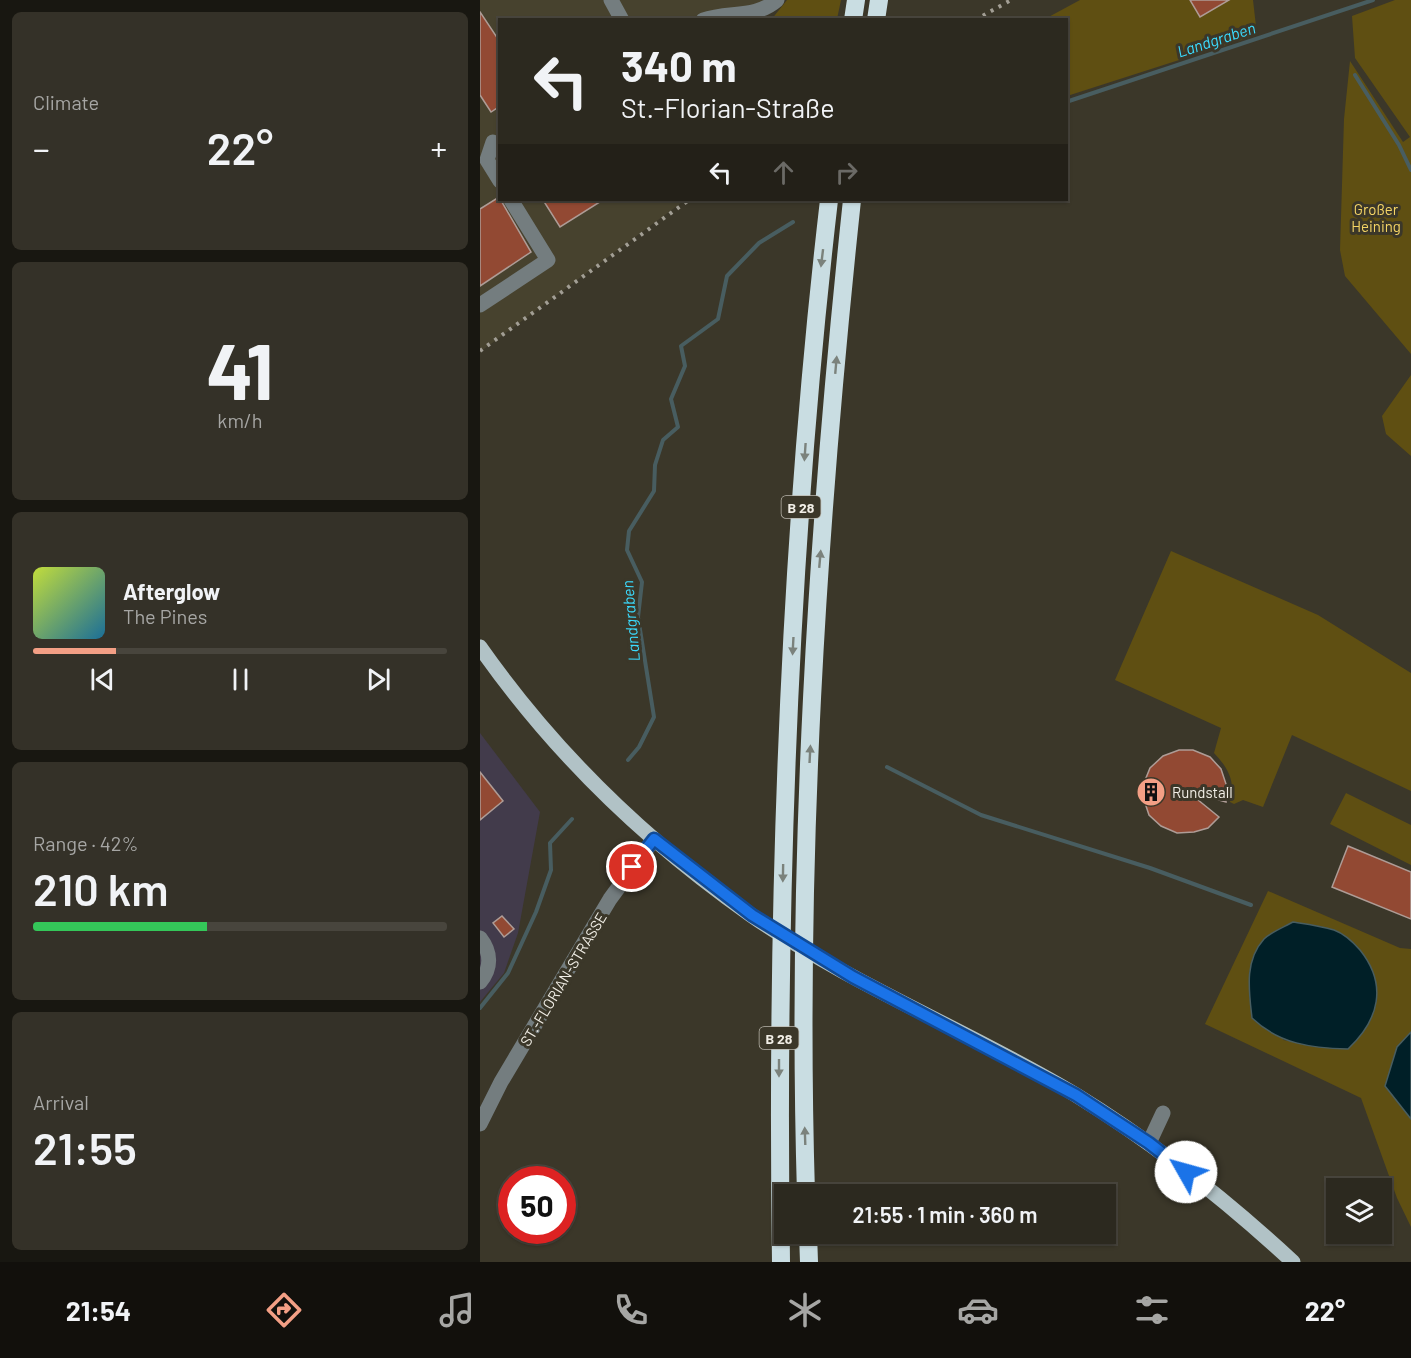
<!DOCTYPE html>
<meta charset="utf-8">
<style>
:root{--surface:#2c291f;--page:#343128;--text:#f1f3f6;--muted:#a6a6a4;--line:#48453d;--accent:#f39f85}
body{margin:0;font-family:Barlow,sans-serif;background:var(--page);color:var(--text);height:100vh;display:flex;flex-direction:column;font-size:22px;white-space:nowrap}
*{box-sizing:border-box;margin:0}
p{font-size:20px;color:var(--muted)}
.icon{flex:none;width:33px;height:33px;fill:none;stroke:currentColor;stroke-width:2;stroke-linecap:round;stroke-linejoin:round}
.map{position:relative;flex:1;overflow:hidden}
.side{display:flex;flex-direction:column;gap:12px;padding:12px;background:#181711;width:480px}
.side>*{flex:none}
.hud{position:absolute;left:18px;top:18px;width:570px;height:183px;border-radius:0px;box-shadow:0 2px 4px #0004,0 0 0 2px var(--line);background:#2c291f;color:var(--text);overflow:hidden}
.tools{position:absolute;left:846px;top:1178px;display:grid;gap:12px}
.tools a{display:grid;place-items:center;width:66px;height:66px;border-radius:0px;background:var(--surface);box-shadow:0 2px 4px #0004,0 0 0 2px var(--line);font-size:30px}
.speed{position:absolute;left:18px;top:1166px;display:flex;gap:12px;font-size:30px;font-weight:700;text-align:center}
.speed>*{display:grid;place-content:center;width:78px;height:78px;border-radius:50%;background:var(--surface);box-shadow:0 2px 4px #0004,0 0 0 2px var(--line);line-height:1}
.speed .limit{border:9px solid #d22;background:#fff;color:#111}
.pin{position:absolute;display:grid;place-items:center;width:51px;height:51px;color:#fff;margin:-26px;border:3px solid #fff;border-radius:50%;box-shadow:0 2px 6px #0007}
.me{position:absolute;width:66px;margin:-33px;rotate:308deg;stroke-linejoin:round;filter:drop-shadow(0 0 4px #0008)}
.turn{display:flex;align-items:center;gap:21px;height:126px;padding:0 24px;font-size:27px}
.turn .icon{width:78px;height:78px;stroke-width:2.5}
.turn b{display:block;font-size:42px;line-height:51px}
.lanes{display:flex;align-items:center;height:57px;padding:0 24px;background:#0003;justify-content:center;gap:30px;direction:ltr}
.lanes .off{opacity:.35}
.big{font-size:45px;font-weight:600;line-height:1.1}
.side .tile{flex:1;display:flex;flex-direction:column;justify-content:center;gap:9px;min-width:0;padding:0 21px;border-radius:9px;background:var(--page)}
.side .dial{align-items:center;gap:0}
.dial b{font-size:78px;line-height:1}
.song{display:flex;align-items:center;gap:18px}
.cover{width:72px;height:72px;border-radius:9px;background:linear-gradient(135deg,hsl(70 70% 55%),hsl(200 70% 35%))}
.played{height:6px;border-radius:3px;background:linear-gradient(90deg,var(--accent) 20%,var(--line) 20%)}
.keys{display:flex;justify-content:space-around;direction:ltr}
.heat{display:flex;justify-content:space-between;align-items:center;font-size:33px;direction:ltr}
.charge{height:9px;border-radius:4px;background:linear-gradient(90deg,#34c759 42%,var(--line) 0)}
.trip{position:absolute;left:294px;top:1184px;width:342px;height:60px;border-radius:0px;background:var(--surface);box-shadow:0 2px 4px #0004,0 0 0 2px var(--line);font-weight:600;line-height:60px;text-align:center}
.dock{display:flex;height:96px;justify-content:space-around;align-items:center;background:#12100c;color:var(--muted)}
.dock .icon{width:42px;height:42px}
.dock .on{color:var(--accent)}
.dock b{font-size:27px;color:var(--text)}
main{display:flex;flex:1;min-height:0}
.map>svg:first-child{display:block}
.built{fill:#47422e}
.industrial{fill:#423b4b}
.green{fill:#5f4f12;fill-rule:evenodd}
.water{fill:#001f27;stroke:#485d60;stroke-width:1.5}
.lines{fill:none;stroke-linecap:round;stroke-linejoin:round}
.stream{stroke:#485d60;stroke-width:4}
.building{fill:#924933;stroke:#ae9c96;stroke-width:1.5}
.minor{stroke:#747d7f;stroke-width:15}
.major{stroke:#b1c2c6;stroke-width:15}
.highway{stroke:#c9dde2;stroke-width:18}
.rail{stroke:#a29e94;stroke-width:4;stroke-dasharray:3 6;stroke-linecap:butt}
.oneway{fill:#7b827c}
.route-casing{stroke:#114b97;stroke-width:15}
.route{stroke:#1a73e8;stroke-width:10}
.labels{text-anchor:middle;dominant-baseline:central;stroke-width:6;stroke-linejoin:round;paint-order:stroke}
.shield{fill:#3b3729;stroke:#bab7ad;stroke-width:1.5}
.shield-label{font-size:14px;font-weight:bold;fill:#f1eee6}
.park-label{font-size:15px;fill:#f5d565;stroke:#3b3729}
.poi-label{font-size:15px;fill:#f1eee6;stroke:#3b3729;text-anchor:start}
.street-label{font-size:15px;fill:#f1eee6;stroke:#3b3729}
.water-label{font-size:16px;font-style:italic;fill:#3bdcff;stroke:#3b3729}
</style>
<main>
<section class="side">
<div class="tile"><p>Climate</p>
<div class="heat"><a>−</a><b class="big">22°</b><a>+</a></div>
</div>
<div class="tile dial"><b>41</b><p>km/h</p></div>
<div class="tile">
<div class="song"><i class="cover"></i><div><b>Afterglow</b><p>The Pines</p></div></div>
<div class="played"></div>
<div class="keys"><svg class="icon" aria-label="previous" viewBox="0 0 24 24"><path d="M18 5L8 12l10 7zM5 5v14"/></svg><svg class="icon" aria-label="pause" viewBox="0 0 24 24"><path d="M8 5v14M16 5v14"/></svg><svg class="icon" aria-label="next" viewBox="0 0 24 24"><path d="M6 5l10 7-10 7zM19 5v14"/></svg></div>
</div>
<div class="tile"><p>Range · 42%</p><b class="big">210 km</b><div class="charge"></div></div>
<div class="tile"><p>Arrival</p><b class="big">21:55</b></div>
</section>
<div class="map">
<svg width="931" height="1262" viewBox="0 0 931 1262">
<rect width="100%" height="100%" fill="#3b3729"/>
<!-- built -->
<path class="built" d="M0 0H298L273 19 20 20V200H205L0 352Z"/>
<!-- industrial -->
<path class="industrial" d="M0 733 60 812 38 933 24 973 0 1002Z"/>
<!-- green -->
<path class="green" d="M307 0H361L357 19 291 20Z
M600 0H773L777 35 587 96 586 20H563Z
M915 0H931V354L865 276 860 250 864 119 870 61 923 142 930 137 875 58 872 16Z
M931 375V456L906 434 902 416Z
M691 551 838 615 931 673V791L812 735 783 807 763 800 754 804 750 802C756 781 748 768 734 753L741 728 635 680Z
M866 793 931 825V865L850 824Z
M788 891 920 948 931 949V1032L917 1047 905 1086 931 1119V1227L917 1198 881 1098 725 1024ZM855 931 820 1043 803 1040Z"/>
<!-- water -->
<path class="water" d="M813 922C826 924 841 926 854 930 865 934 873 942 880 950 908 985 899 1020 868 1049 831 1048 799 1044 772 1018 769 991 764 961 784 939 791 932 804 927 813 922Z
M931 1032V1119L905 1086 917 1047Z"/>
<g class="lines">
<!-- stream -->
<path class="stream" d="M875 75 919 145 931 170
M586 102 893 0
M148 760 159 747 174 717 158 617 162 582 147 550 149 531 174 491 175 465 183 440 198 427 191 399 205 366 201 346 238 319 247 276 279 243 313 222
M407 767 501 815 670 868 771 905
M0 1008 28 973 56 912 71 870 70 843 92 819"/>
</g>
<!-- building -->
<path class="building" d="M710 0H749L720 17Z
M0 12 20 42V106L11 112 0 95Z
M19 197 51 252 0 286V209Z
M63 200H123L80 227Z
M699 750H713L730 757 741 769 746 784V802L707 791 739 817 728 828 714 832 697 833 681 826 669 815 664 800V783L670 768 683 756Z
M0 772 23 801 0 820Z
M868 846 931 872V919L852 887Z
M22 916 34 929 24 937 13 923Z"/>
<g class="lines">
<!-- minor -->
<path class="minor" d="M131 0 142 20
M223 20C249 11 275 19 297 0
M13 142 7 160 20 181
M0 305 68 260 31 200
M0 938C11 952 12 968 0 982
M0 1124 21 1082 130 899 174 839
M669 1143 683 1113"/>
<!-- major -->
<path class="major" d="M0 647C73 751 167 842 271 915 373 986 490 1031 596 1095 674 1143 746 1200 813 1262"/>
<!-- highway -->
<path class="highway" d="M373 20 376 0
M396 20 399 0
M326 1194C316 862 337 529 372 200
M328 1233 329 1262
M301 1262C296 908 308 552 349 200"/>
<!-- rail -->
<path class="rail" d="M495 20 531 0
M0 351 209 200"/>
</g>
<!-- one-way arrows -->
<defs><path id="oneway-solid" d="M-6-.8H1V-3.2L6.5 0L1 3.2V.8H-6Z" transform="scale(1.5)"/></defs>
<g class="oneway">
<use href="#oneway-solid" transform="translate(342 258) rotate(97)"/>
<use href="#oneway-solid" transform="translate(356 365) rotate(-85)"/>
<use href="#oneway-solid" transform="translate(325 452) rotate(94)"/>
<use href="#oneway-solid" transform="translate(340 559) rotate(-85)"/>
<use href="#oneway-solid" transform="translate(313 646) rotate(93)"/>
<use href="#oneway-solid" transform="translate(330 754) rotate(-87)"/>
<use href="#oneway-solid" transform="translate(303 873) rotate(91)"/>
<use href="#oneway-solid" transform="translate(299 1068) rotate(90)"/>
<use href="#oneway-solid" transform="translate(325 1136) rotate(-92)"/>
</g>
<g class="lines">
<!-- route casing -->
<g class="route-casing">
<path id="route" d="M152 867 174 839 272 915 373 977 596 1095 669 1143 706 1172"/>
</g>
<!-- route -->
<use href="#route" class="route"/>
</g>
<!-- icons -->
<defs>
<g id="building-disc" transform="scale(1.5)"><circle r="9.5" fill="#f39f85" stroke="#3b3729"/><path d="M-4-6H4V6H1V3H-1V6H-4ZM-2.5-4.3h1.7v1.8h-1.7ZM.8-4.3h1.7v1.8H.8ZM-2.5-1h1.7V.8h-1.7ZM.8-1h1.7V.8H.8Z" fill="#111"/></g>
</defs>
<g fill-rule="evenodd">
<use href="#building-disc" x="671" y="792"/>
</g>
<g class="labels">
<!-- shield labels -->
<g class="shield">
<rect x="301.5" y="496" width="39" height="22" rx="4.5"/>
<rect x="279.5" y="1027" width="39" height="22" rx="4.5"/>
</g>
<g class="shield-label">
<text x="321" y="507">B 28</text>
<text x="299" y="1038">B 28</text>
</g>
<!-- park labels -->
<g class="park-label">
<text x="896" y="209">Großer<tspan x="896" dy="17">Heining</tspan></text>
</g>
<!-- poi labels -->
<g class="poi-label">
<text x="692" y="792">Rundstall</text>
</g>
<!-- street labels -->
<g class="street-label">
<text transform="translate(83 979) rotate(-59)">ST.-FLORIAN-STRASSE</text>
</g>
<!-- water labels -->
<g class="water-label">
<text transform="translate(736 39) rotate(-18)">Landgraben</text>
<text transform="translate(150 621) rotate(-95)">Landgraben</text>
</g>
</g>
</svg>
<div class="tools">
<a><svg class="icon" aria-label="layers" viewBox="0 0 24 24"><path d="M12 4l9 5-9 5-9-5zM3 14l9 5 9-5"/></svg></a>
</div>
<div class="speed"><div class="limit">50</div></div>
<div class="pin" style="left:152px;top:867px;background:#d93025"><svg class="icon" aria-label="arrive" viewBox="0 0 24 24"><path d="M6 21V4h12l-3 4 3 4H6"/></svg></div>
<svg class="me" style="left:706px;top:1172px" viewBox="-20 -20 40 40"><circle r="19" fill="#fff"/><path d="M0-13L10 11 0 6-10 11z" fill="#1a73e8"/></svg>
<div class="trip">21:55 · 1 min · 360 m</div>
<div class="hud">
<div class="turn"><svg class="icon" aria-label="left" viewBox="0 0 24 24"><path d="M17 20v-9H6M10 6l-5 5 5 5"/></svg><div><b>340 m</b>St.-Florian-Straße</div></div>
<div class="lanes"><svg class="icon" aria-label="left" viewBox="0 0 24 24"><path d="M17 20v-9H6M10 6l-5 5 5 5"/></svg><svg class="icon off" aria-label="ahead" viewBox="0 0 24 24"><path d="M12 20V5M6 11l6-6 6 6"/></svg><svg class="icon off" aria-label="right" viewBox="0 0 24 24"><path d="M7 20v-9h11M14 6l5 5-5 5"/></svg></div>
</div>
</div>
</main>
<nav class="dock">
<b>21:54</b>
<svg class="icon on" aria-label="directions" viewBox="0 0 24 24"><path d="M12 3l9 9-9 9-9-9zM9 14v-3h6M13 9l2 2-2 2"/></svg>
<svg class="icon" aria-label="music" viewBox="0 0 24 24"><path d="M9 18V5l10-2v13"/><circle cx="6" cy="18" r="3"/><circle cx="16" cy="16" r="3"/></svg>
<svg class="icon" aria-label="phone" viewBox="0 0 24 24"><path d="M5 4h4l2 5-3 2q2 4 5 5l2-3 5 2v4C11 20 4 13 5 4z"/></svg>
<svg class="icon" aria-label="climate" viewBox="0 0 24 24"><path d="M12 3v18M4 7l16 10M4 17L20 7"/></svg>
<svg class="icon" aria-label="car" viewBox="0 0 24 24"><path d="M5 17H2v-5l4-1 3-4h7l3 4 3 1v5h-3M9 17h6M6 11h13"/><circle cx="7" cy="17" r="2"/><circle cx="17" cy="17" r="2"/></svg>
<svg class="icon" aria-label="filters" viewBox="0 0 24 24"><path d="M4 7h16M4 17h16"/><circle cx="9" cy="7" r="2"/><circle cx="15" cy="17" r="2"/></svg>
<b>22°</b>
</nav>
